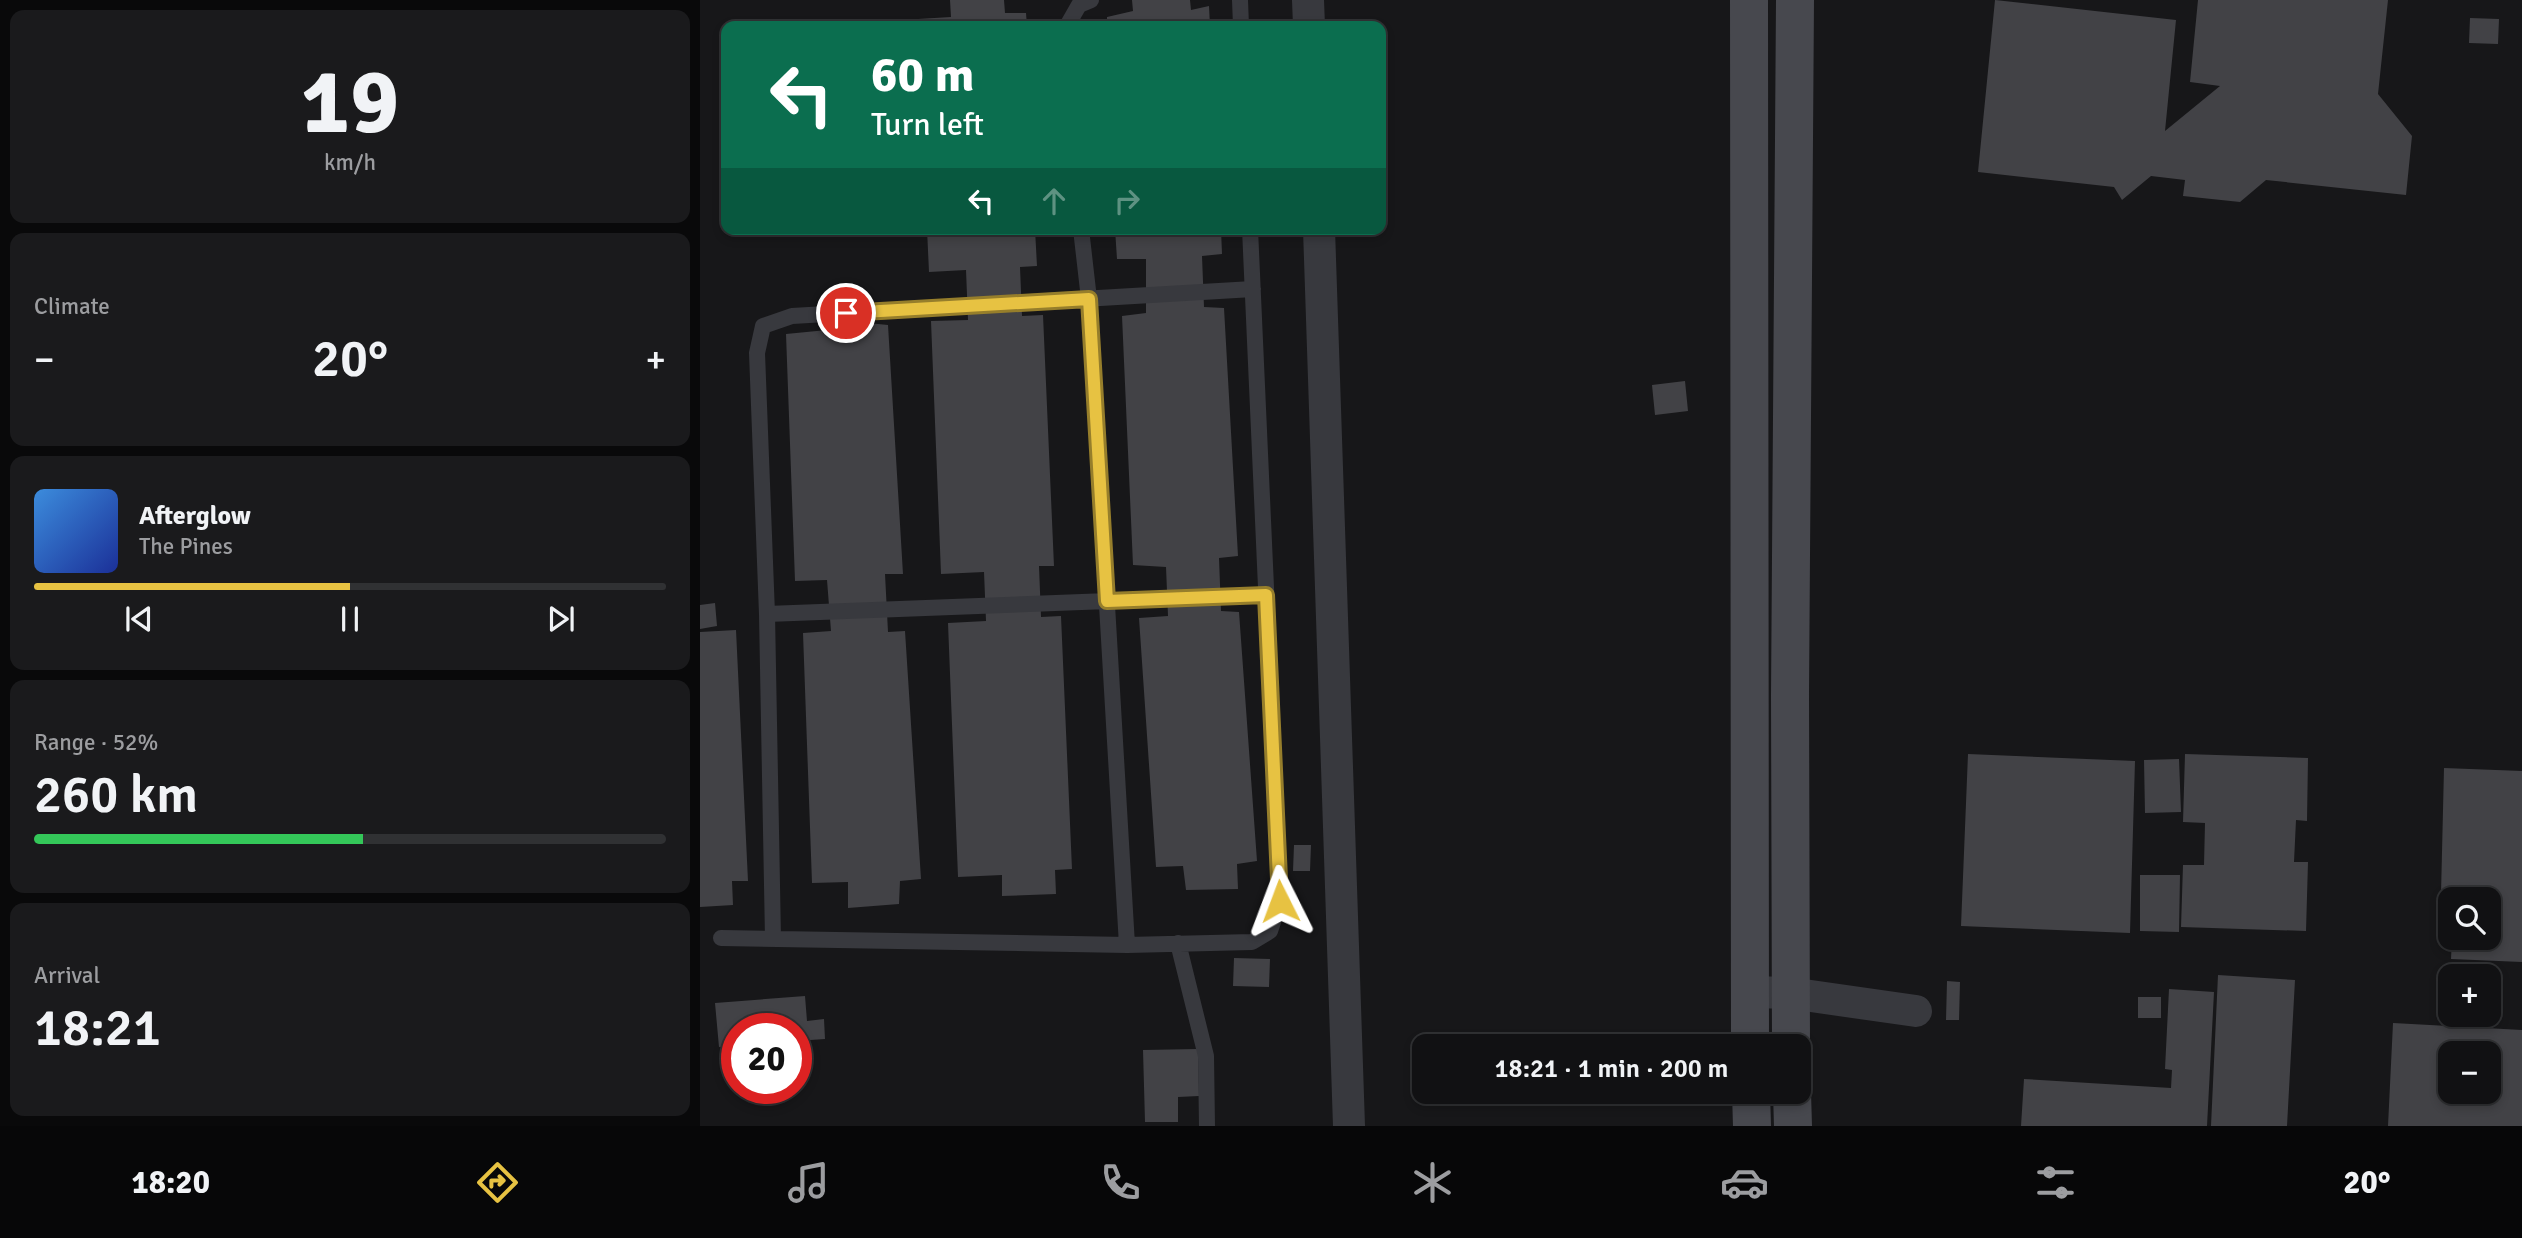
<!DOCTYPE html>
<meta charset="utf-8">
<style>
:root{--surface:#111113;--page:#1a1a1c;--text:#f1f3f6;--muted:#9c9da0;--line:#303133;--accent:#e7c242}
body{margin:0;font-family:Signika,sans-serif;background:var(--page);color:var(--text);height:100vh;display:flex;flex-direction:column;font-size:26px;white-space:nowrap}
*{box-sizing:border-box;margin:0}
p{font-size:23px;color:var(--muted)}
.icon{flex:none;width:38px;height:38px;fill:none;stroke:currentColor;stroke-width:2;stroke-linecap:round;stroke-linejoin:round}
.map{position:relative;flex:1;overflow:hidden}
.drawer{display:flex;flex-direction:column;gap:10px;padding:10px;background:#09090a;width:700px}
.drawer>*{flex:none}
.banner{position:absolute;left:21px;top:21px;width:665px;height:214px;border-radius:14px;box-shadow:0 4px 10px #0003,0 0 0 2px var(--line);background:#0b6e4f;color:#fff;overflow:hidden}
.tools{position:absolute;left:1738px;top:887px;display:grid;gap:14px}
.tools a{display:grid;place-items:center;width:63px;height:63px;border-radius:14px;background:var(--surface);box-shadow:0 4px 10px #0003,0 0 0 2px var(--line);font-size:35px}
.speed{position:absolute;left:21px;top:1013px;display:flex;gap:14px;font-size:35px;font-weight:700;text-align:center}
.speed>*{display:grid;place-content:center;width:91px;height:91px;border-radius:50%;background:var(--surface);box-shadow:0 4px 10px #0003,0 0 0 2px var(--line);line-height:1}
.speed .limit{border:10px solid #d22;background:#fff;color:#111}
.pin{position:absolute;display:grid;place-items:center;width:60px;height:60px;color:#fff;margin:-30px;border:4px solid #fff;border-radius:50%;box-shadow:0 2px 7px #0007}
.me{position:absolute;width:77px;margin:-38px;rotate:357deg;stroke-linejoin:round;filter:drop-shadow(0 0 5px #0008)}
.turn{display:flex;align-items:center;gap:24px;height:147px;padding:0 35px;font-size:32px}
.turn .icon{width:91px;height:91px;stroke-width:2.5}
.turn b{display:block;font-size:49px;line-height:60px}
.lanes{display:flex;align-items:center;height:66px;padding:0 35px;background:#0003;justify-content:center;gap:35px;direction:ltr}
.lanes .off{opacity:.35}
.big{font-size:52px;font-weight:600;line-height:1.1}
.drawer .widget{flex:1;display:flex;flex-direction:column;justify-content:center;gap:10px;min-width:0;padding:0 24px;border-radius:14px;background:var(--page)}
.drawer .dial{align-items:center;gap:0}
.dial b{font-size:91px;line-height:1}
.song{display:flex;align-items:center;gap:21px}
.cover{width:84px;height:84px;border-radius:10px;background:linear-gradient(135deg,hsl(210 70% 55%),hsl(230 70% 35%))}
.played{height:7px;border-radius:4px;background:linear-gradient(90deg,var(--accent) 50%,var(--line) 50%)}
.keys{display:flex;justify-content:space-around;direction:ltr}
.heat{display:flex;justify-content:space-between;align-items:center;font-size:38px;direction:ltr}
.charge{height:10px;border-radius:5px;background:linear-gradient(90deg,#34c759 52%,var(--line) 0)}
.trip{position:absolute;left:712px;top:1034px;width:399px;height:70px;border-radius:14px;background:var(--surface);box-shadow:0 4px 10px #0003,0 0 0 2px var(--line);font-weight:600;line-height:70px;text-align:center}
.tabs{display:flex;height:112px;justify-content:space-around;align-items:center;background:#070708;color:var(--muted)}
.tabs .icon{width:49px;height:49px}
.tabs .current{color:var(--accent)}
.tabs b{font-size:32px;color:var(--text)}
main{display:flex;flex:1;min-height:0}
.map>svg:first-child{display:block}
.building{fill:#424246;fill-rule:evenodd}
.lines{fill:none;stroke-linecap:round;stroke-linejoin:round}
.service{stroke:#38393e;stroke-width:16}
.minor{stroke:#38393e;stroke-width:32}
.secondary{stroke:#47484e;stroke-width:38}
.route-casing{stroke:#967e2b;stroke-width:18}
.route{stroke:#e7c242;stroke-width:12}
</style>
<main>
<section class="drawer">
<div class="widget dial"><b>19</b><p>km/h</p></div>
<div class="widget"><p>Climate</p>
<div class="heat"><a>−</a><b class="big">20°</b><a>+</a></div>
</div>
<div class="widget">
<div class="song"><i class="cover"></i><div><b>Afterglow</b><p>The Pines</p></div></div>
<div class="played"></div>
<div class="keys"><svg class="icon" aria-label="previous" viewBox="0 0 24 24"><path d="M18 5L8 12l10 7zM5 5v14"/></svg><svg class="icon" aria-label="pause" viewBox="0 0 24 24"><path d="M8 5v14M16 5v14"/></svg><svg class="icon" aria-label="next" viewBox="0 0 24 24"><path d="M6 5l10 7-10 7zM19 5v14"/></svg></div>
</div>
<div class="widget"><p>Range · 52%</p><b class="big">260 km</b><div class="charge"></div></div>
<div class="widget"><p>Arrival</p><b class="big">18:21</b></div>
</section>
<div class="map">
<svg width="1822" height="1126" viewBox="0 0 1822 1126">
<rect width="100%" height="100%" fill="#171719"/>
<!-- building -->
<path class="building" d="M250 0H304L305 13H326L327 26H218V19L251 17Z
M432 0H490L491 10 509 6 510 26H407V17L433 11Z
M1295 0 1476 20 1465 131 1520 86 1490 82 1498 0H1688L1678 94 1712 136 1706 195 1566 180 1540 202 1483 196 1485 180 1451 176 1422 200 1414 187 1278 172Z
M1770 18 1799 19 1798 44 1769 43Z
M227 229H335L337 266 320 267 322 316 343 315 354 566H339L341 617 361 616 372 869 355 870 356 894 302 896V875L258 877 248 623 286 621 284 572 241 574 231 321 268 320 266 270 229 272Z
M415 229H521L522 254 502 256 504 307 524 308 538 556 519 558 521 611 539 612 557 861 537 864 538 889 486 890 483 866 456 867 439 618 468 616 466 567 433 565 422 316 446 313V259H417Z
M126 301 166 302 168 323 188 325 203 574H185L188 632 205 631 221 879 200 881 199 904 148 908V882L112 883 103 633 131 631 127 580 95 581 86 334 127 330Z
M985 381 988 411 955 415 952 385Z
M15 603 17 626 0 629V605Z
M36 630 48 881H32L33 905 0 907V632Z
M1268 754 1435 761 1430 933 1261 926Z
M1485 754 1608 758 1607 821 1596 820 1594 862H1608L1606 931 1481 927 1483 865H1504L1505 823 1483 822Z
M1479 759 1481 812 1445 813 1444 760Z
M1744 768 1822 771V962L1751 959 1752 938H1788V900H1750V936H1740Z
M594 845H611L610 871H593Z
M1440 875H1480L1479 932 1440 931Z
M534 958 570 959 569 987 533 986Z
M1518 975 1595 980 1587 1126H1511Z
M1247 981 1260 982 1259 1020H1246Z
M1469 989 1514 992 1507 1126H1321L1324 1079 1471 1088 1472 1070 1465 1069Z
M105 996 107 1021 124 1019 125 1039 96 1041V1029H37V1046L19 1047 15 1003Z
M1438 997H1461V1018H1438Z
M1693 1023 1822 1030V1126H1688ZM1750 1054H1788V1092H1750Z
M498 1049 499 1096 478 1097V1122H445L443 1050Z"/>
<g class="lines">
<!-- service -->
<path class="service" d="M540 0 541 26
M367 26 379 5 391 0
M381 229 389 299 427 945
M67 614 566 595
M21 938 427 945 552 942 570 931 580 901 550 229
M73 939 67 614 57 353 63 326 92 316 553 289
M478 943 506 1056 507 1126"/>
<!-- minor -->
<path class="minor" d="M608 0 609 26
M619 229 649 1126
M1051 992 1090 993 1216 1011"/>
<!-- secondary -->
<path class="secondary" d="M1049 0 1050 1046
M1091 1046 1090 695 1095 0
M1051 1092 1052 1126
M1092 1092 1093 1126"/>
</g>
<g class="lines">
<!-- route casing -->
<g class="route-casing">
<path id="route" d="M146 313 389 299 407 601 566 595 580 901"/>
</g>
<!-- route -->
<use href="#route" class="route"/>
</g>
</svg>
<div class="tools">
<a><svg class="icon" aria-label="search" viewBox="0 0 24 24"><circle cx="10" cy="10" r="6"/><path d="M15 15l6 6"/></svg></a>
<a>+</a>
<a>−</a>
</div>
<div class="speed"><div class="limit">20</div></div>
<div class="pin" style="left:146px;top:313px;background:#d93025"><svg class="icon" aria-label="arrive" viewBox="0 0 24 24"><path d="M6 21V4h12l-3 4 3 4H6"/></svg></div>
<svg class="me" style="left:580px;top:901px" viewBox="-20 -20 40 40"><path d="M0-17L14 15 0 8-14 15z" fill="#e7c242" stroke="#fff" stroke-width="4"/></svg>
<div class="trip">18:21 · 1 min · 200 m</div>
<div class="banner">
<div class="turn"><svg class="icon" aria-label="left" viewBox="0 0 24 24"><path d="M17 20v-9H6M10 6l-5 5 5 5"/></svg><div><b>60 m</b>Turn left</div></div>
<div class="lanes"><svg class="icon" aria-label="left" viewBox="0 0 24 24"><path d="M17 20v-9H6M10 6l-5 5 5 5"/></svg><svg class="icon off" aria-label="ahead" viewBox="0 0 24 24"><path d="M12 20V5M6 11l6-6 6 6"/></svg><svg class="icon off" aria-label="right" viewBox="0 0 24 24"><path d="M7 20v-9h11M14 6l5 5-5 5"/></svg></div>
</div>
</div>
</main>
<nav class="tabs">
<b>18:20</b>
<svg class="icon current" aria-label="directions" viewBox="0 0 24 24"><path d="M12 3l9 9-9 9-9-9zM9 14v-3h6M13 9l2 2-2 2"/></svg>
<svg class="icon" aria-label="music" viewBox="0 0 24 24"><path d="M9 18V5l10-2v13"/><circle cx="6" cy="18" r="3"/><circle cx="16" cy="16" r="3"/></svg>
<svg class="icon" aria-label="phone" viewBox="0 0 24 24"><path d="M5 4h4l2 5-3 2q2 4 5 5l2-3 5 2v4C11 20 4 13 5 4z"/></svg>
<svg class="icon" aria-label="climate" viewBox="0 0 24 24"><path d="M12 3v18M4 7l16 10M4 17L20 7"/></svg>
<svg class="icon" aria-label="car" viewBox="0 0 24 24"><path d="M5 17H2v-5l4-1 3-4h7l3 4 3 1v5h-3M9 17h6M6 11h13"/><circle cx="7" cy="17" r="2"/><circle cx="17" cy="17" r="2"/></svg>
<svg class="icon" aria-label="filters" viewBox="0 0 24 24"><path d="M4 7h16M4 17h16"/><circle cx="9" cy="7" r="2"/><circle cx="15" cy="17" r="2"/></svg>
<b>20°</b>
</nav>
